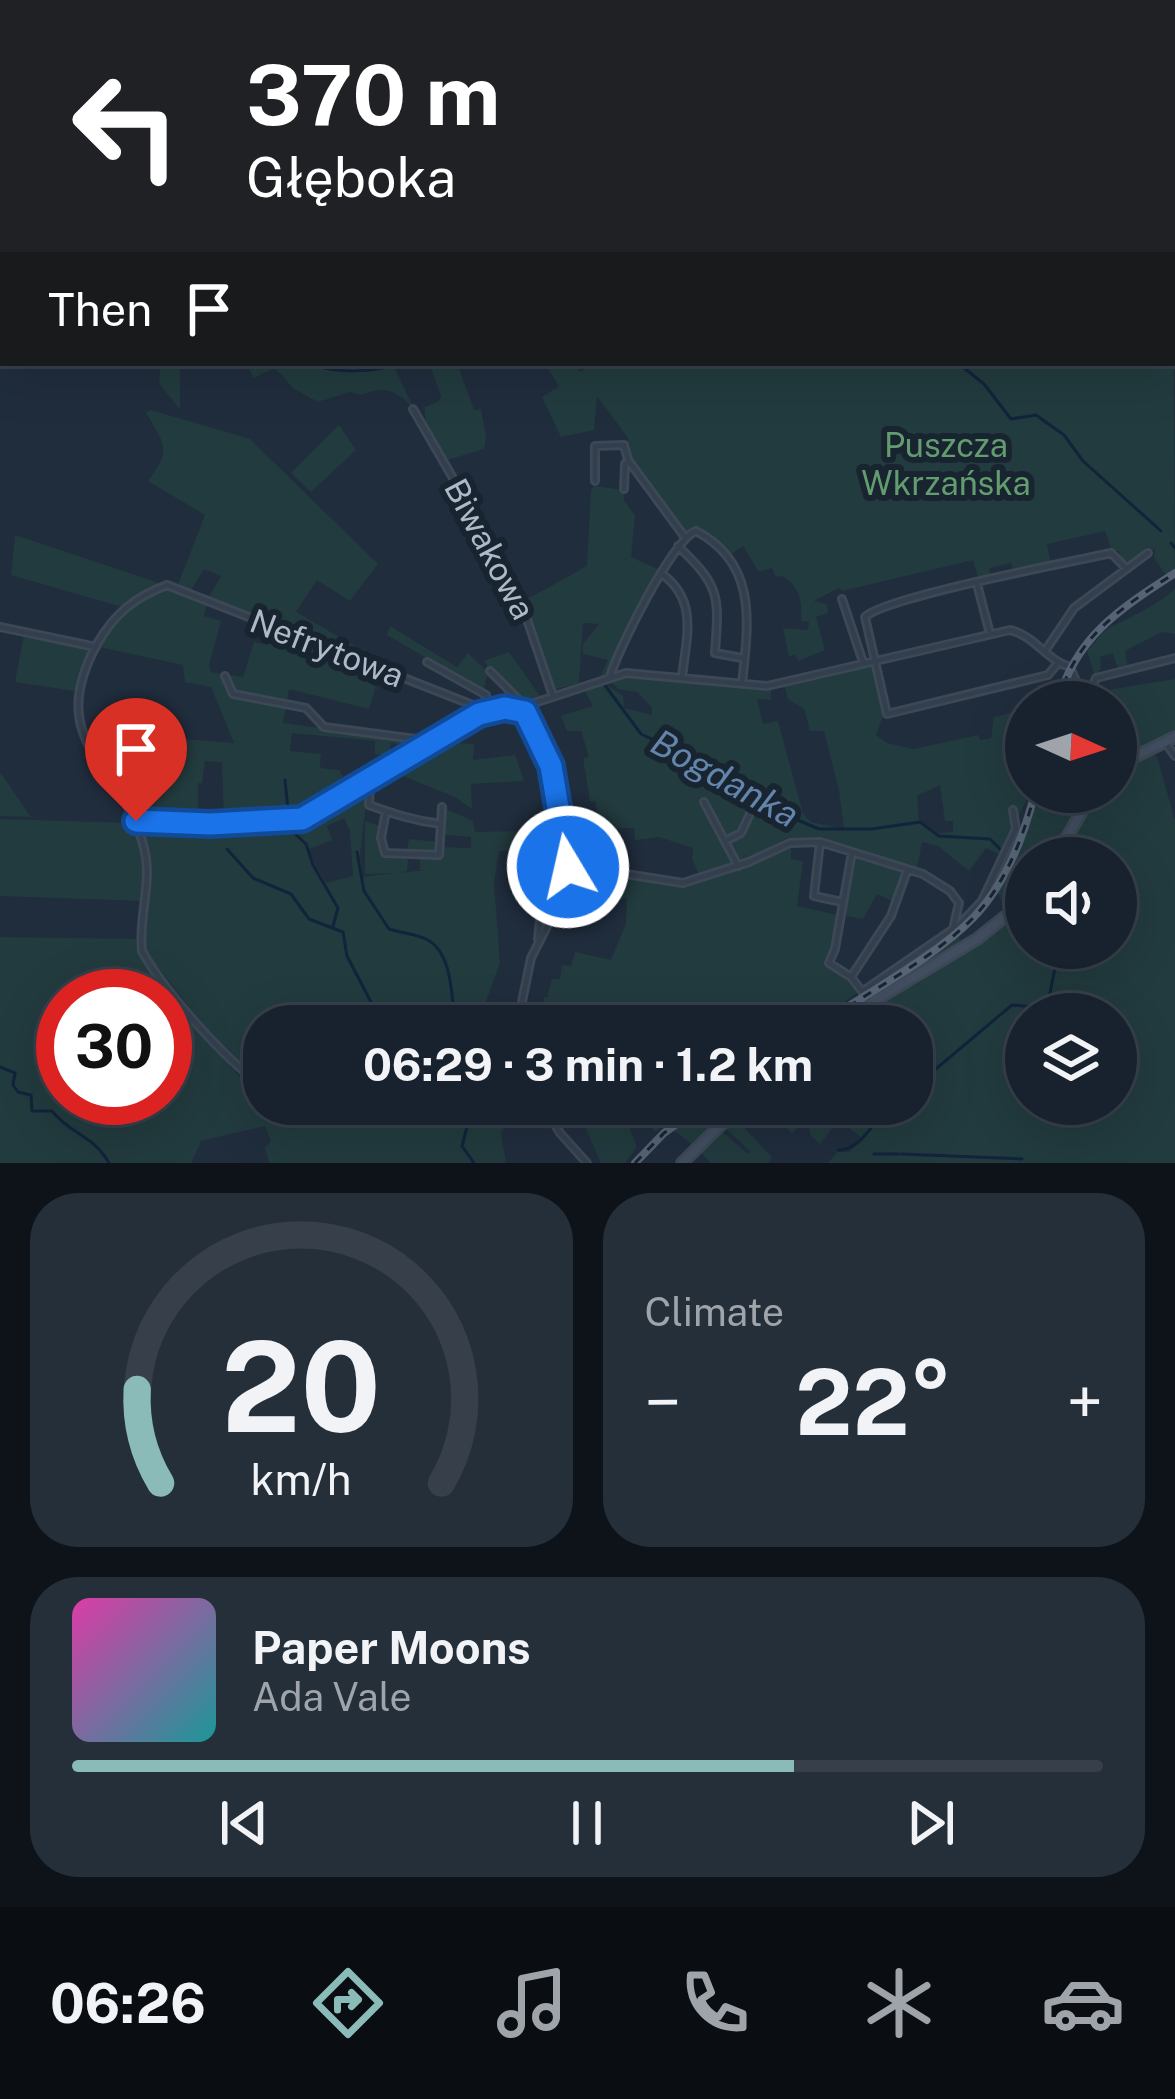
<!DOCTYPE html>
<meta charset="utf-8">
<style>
:root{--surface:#18222e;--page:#252f3a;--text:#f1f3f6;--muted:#9fa4aa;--line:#363f4a;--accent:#8bbbb9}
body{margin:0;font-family:"Public Sans",sans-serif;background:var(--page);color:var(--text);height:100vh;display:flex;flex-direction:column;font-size:45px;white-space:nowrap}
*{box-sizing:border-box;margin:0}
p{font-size:39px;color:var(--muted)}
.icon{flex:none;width:66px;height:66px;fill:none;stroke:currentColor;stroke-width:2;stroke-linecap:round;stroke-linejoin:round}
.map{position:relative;height:1163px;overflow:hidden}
.side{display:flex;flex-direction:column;gap:30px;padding:30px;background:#0d1319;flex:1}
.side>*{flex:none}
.guide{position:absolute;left:0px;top:0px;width:1176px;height:366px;box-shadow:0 12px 48px #0002,0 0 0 3px var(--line);background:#202124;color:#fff;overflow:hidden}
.needle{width:78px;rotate:93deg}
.buttons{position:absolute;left:1005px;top:681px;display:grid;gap:24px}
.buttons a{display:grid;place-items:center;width:132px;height:132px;border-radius:50%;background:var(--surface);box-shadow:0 12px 48px #0002,0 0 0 3px var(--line);font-size:60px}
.speed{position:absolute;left:36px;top:969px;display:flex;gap:24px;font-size:60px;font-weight:700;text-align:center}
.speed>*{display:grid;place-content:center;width:156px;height:156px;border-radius:50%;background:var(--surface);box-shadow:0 12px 48px #0002,0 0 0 3px var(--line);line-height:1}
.speed .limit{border:18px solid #d22;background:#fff;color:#111}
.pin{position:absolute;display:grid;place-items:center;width:102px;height:102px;color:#fff;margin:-123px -51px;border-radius:50% 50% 50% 0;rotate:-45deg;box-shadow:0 0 12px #0007}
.pin .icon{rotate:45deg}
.me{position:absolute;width:132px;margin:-66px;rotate:351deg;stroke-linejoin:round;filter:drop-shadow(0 0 9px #0008)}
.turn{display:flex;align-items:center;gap:42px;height:252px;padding:0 48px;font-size:54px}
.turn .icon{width:156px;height:156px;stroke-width:2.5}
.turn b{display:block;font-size:84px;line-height:102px}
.then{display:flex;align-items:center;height:114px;padding:0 48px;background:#0003;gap:24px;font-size:45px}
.big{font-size:90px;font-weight:700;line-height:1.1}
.side .widget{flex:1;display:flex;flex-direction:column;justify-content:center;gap:18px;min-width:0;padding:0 42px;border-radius:48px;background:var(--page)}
.side .dial{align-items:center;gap:0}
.dial svg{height:312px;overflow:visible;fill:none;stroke:var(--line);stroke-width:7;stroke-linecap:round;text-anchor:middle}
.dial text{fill:var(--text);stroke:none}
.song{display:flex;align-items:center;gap:36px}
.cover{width:144px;height:144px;border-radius:18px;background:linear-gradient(135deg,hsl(320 70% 55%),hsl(180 70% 35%))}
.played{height:12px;border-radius:6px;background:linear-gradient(90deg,var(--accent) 70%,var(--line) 70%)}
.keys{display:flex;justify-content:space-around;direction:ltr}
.heat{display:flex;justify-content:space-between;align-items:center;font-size:66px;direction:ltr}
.side .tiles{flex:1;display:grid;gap:30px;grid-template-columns:1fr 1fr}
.widget:last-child{grid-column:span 2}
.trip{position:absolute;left:243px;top:1005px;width:690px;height:120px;border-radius:48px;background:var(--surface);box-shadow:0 12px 48px #0002,0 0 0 3px var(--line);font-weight:700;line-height:120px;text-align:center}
.tabs{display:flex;height:192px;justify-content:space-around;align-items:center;background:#0a0e12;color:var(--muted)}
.tabs .icon{width:84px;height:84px}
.tabs .active{color:var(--accent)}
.tabs b{font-size:54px;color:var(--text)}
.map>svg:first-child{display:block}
.green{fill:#223b3e;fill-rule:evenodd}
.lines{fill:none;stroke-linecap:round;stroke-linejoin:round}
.stream{stroke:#12243b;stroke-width:3}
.street-casing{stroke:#3d4856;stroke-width:10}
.secondary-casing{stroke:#3d4856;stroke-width:14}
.street{stroke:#343f4d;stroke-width:4.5}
.secondary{stroke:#414e60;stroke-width:8}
.rail-casing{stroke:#556374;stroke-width:8}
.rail{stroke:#192431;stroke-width:3;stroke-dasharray:9;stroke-linecap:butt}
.route-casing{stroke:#114b97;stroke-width:30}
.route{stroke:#1a73e8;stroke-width:21}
.labels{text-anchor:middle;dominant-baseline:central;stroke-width:12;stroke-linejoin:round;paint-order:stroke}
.park-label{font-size:33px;fill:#639c6f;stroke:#192431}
.street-label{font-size:33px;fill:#afbac9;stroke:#192431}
.water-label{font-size:36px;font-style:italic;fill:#6485ab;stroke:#192431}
</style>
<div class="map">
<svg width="1175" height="1163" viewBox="0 0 1175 1163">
<rect width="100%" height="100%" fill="#202d3d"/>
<!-- green -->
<path class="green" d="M561 0H766L774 3H562Z
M796 0H1175V207L1173 3Z
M1173 213 1175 569 1166 575 1154 558 1155 550 1146 547 1143 555 1127 566 1118 551H1112L1105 531 1047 544 1051 565 1015 573 1011 563 989 568 991 579 979 581 973 560 842 591 839 588 814 601 827 604 828 613 816 617 825 650 798 661 795 654 789 657 783 628 808 630 809 622 801 621C802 600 800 587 782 576L776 577 772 568 759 572 743 546 728 556 700 527 684 532 628 454V438L597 396 594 430 561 437 542 397 559 386 544 363H573L580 372 593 363H1173Z
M161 363H180V410L159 383Z
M239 363H406L395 369 414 409C399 392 384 384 362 395L350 392 318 402 294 389 275 368 253 378 249 367Z
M429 363H457L474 410 481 409 486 437 484 449 447 460C436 443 423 429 425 407L438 402 441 396Z
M151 410 250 439 378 564 350 601 317 580 296 612 417 682 208 599 221 576 204 569 191 590 177 587 205 515 148 481C173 447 164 446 146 412Z
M339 425 356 450 311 492 291 473Z
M594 486 624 490V500L635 516 631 557 662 571 606 675 600 677 608 660 583 654V644L599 624 583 623 579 683 553 690 524 601 587 566 591 490Z
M15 535 156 582 161 585 122 607 11 575Z
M167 588 207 603 204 616 221 621 209 665 211 672 243 677 254 642 268 645 274 629 381 671 369 709 289 689 283 723 425 742 418 747 391 743 389 756 375 754V741L292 733 290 751 321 754 320 768 339 770 351 790 291 820 224 821 222 762 205 761 202 783H198V821L136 817 83 731 234 743 211 687 185 682 183 665 99 647 132 603Z
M1175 589V634L1162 632 1125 651 1128 668 1118 670 1113 653 1100 657 1101 669 1095 676 1087 651C1093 645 1101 633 1109 628 1126 619 1155 607 1175 589Z
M390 626 457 667 468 653 488 672 483 691 387 635Z
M24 634 92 647 79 688 74 691 15 682Z
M509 652 540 696 524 702 483 661Z
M872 666 884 713 876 735 887 743 913 749 978 735 981 740 991 738 994 717 1026 709V792H1030L1001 855 986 848 969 871 938 846 922 842 917 869 907 866 894 902 877 894 863 919 841 915 852 847 822 840 787 838 748 860 700 877 692 859 693 848 659 837 635 840 634 828 597 829 596 802 590 801 583 758 589 757 581 731H567L561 716 593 706 583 688 603 682 623 696 624 708 652 715V708L637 692 618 689 609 680 626 675 771 688V700L757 699 763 724 778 721 803 814 811 822 844 829 839 790 824 731H810L804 709 788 699 784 685ZM940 785 945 821H953V832L939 833 919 820 917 796Z
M1175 679V731L1138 749 1127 722 1116 713V702H1103L1093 694 1098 681 1101 691Z
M450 732 456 743 474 744 473 760 515 755 524 781 471 784 472 809 455 797 388 770Z
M1149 752 1157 757 1175 820V1163H828L837 1152H849L864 1139 838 1120 820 1144 811 1136 803 1104H912V1026H837L903 987 913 986 991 936 1026 906V948H1116V858H1058L1096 792H1116V771ZM1026 1014H1116V1104H1026Z
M0 772 31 817 0 816Z
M368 784 360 855 363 877 395 873 365 874V821L380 826 379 846 383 854 408 858 407 871 400 873 426 870H420V854H406L409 839 438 842V847L471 848V837L443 835 444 808 473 821 475 832 516 831 517 850 499 851 494 883 500 963 477 1026H264V1104H508L511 1116 501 1134 506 1163H269L265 1147 271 1142 265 1126 201 1141 191 1163H0V937L139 939 143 957 246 1085 249 1082 144 950 149 876 140 825 290 826 313 817ZM344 818 350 831 353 876 326 883 307 850 332 840 327 826ZM63 996H165V1098H63Z
M1039 792 1087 794 1050 858H1026L1025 895 1008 911 997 892 1026 833Z
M0 819 134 823 144 859 143 901 0 896Z
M791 845V859L803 861 797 906 838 915 828 963 847 975 860 991 809 1026H548L549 1018 543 1016 544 997H547L552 979H560L562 965 571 966 575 952 611 960 626 923 627 899 583 895 586 870 688 885Z
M958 936 963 944 871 999 869 995Z
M575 1104H628L627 1122 637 1147 625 1163H601Z
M638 1104H690L655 1132Z
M759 1104H800L803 1122 792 1133Z
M705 1106 718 1124 694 1146 673 1130Z
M734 1117 772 1157 768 1163H711L699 1151 719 1129 748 1154 750 1151 723 1126Z"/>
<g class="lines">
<!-- stream -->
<path class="stream" d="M104 0 105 3
M1152 3H1165
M1173 8H1175
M311 363C333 375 377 372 401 363
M958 363 984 384 1011 419 1036 415 1064 435 1083 461 1161 531
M1171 543 1175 548
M604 684 641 734 705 764 727 785 751 791 774 810 819 829H872L920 822 939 836 990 839 1002 851
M285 780 290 829 306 844 313 865 338 908 333 926
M227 849 253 878 291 894 309 919 343 932 347 956 371 1002 367 1013 374 1026
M357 852 364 891 389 929C401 933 417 934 428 940 454 955 451 1001 456 1026
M1016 862 1026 883
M0 1067 15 1073 13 1085 18 1092 31 1095 32 1111H52C71 1135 92 1134 109 1163
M912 1089 1012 1005 1047 1008 1059 948
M461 1104 468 1123 462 1146 474 1163
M889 1107 893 1104
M838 1150C859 1151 872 1124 887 1109
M874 1154H899
M902 1154 1022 1159"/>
<!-- street casing -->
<g class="street-casing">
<path id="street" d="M2 0 3 3
M49 0 50 3
M156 0 157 3
M0 84 3 81
M413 409 516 587 552 693
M595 481V446L624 445 628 460 684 536
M624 489 625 464 630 463
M678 546C721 587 719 596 715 653L742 658
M662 574C699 601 686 638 682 678
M977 584 989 630
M842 599 863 662
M0 627 96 647
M1045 651 1074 608 1148 553
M427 662 486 695 484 709
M1058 663 1048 675 887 714 865 617C885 597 1071 562 1111 553L1127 569
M490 671 525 706 548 758 567 862 559 903 531 958 517 1026
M225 676 233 694 306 708 324 727 431 741
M610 677C617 651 673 539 696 531 759 564 748 625 742 684
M1089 694 1096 678 1175 658
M525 706 626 673 767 686 1010 630C1034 635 1046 660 1070 667L1076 681 1098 702
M1116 717 1130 733 1136 756
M1165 742 1175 756
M370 780 369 805C394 814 415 821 441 824L439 855 385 853 381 838 386 811
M725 791 756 801 741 833 725 841
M704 802 738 866
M136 821 210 824 302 819 475 716 504 708 525 712
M441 824 442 807
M820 842 814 896 842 902
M852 852 835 949 829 963 851 977 871 1003
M568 865 683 883 749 862 790 843 820 842 923 874 950 891 959 903 953 929
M538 939 553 789
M851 977 891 916 907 871
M863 991 959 925 982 901 1016 829 1013 810
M264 1087C226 1061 164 991 142 951 138 916 153 882 144 848 124 764 42 745 97 644 114 614 135 597 167 585L488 711
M288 1104 305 1118
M543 1104 560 1133 587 1163"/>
</g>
<!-- secondary casing -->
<g class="secondary-casing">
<path id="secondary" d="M783 0 790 3
M1173 211 1175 212
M1116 766 1175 737
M1055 858 1093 792
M832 1026 977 939 1026 900
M682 1163 742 1104"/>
</g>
<!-- street -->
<use href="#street" class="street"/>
<!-- secondary -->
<use href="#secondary" class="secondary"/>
<!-- rail casing -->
<g class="rail-casing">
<path id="rail" d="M1058 702C1075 637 1121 608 1175 573
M818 1026C865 994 934 958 973 918 1005 885 1024 836 1035 792
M635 1163 664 1133 705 1104"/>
</g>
<!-- rail -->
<use href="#rail" class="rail"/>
</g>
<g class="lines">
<!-- route casing -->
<g class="route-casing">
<path id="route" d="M136 821 210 824 302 819 479 714 505 708 525 712 551 766 568 867"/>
</g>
<!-- route -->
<use href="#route" class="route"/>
</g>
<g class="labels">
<!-- park labels -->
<g class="park-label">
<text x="946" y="445">Puszcza<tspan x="946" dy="38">Wkrzańska</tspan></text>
</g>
<!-- street labels -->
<g class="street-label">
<text transform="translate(490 549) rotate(62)">Biwakowa</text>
<text transform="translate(327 648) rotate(21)">Nefrytowa</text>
</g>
<!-- water labels -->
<g class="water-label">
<text transform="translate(725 778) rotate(29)">Bogdanka</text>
</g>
</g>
</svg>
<div class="buttons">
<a><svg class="needle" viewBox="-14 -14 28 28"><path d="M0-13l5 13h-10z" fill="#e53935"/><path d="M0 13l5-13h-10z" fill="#9fa4aa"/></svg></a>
<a><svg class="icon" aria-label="sound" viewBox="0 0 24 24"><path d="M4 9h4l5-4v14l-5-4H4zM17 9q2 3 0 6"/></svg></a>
<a><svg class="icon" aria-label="layers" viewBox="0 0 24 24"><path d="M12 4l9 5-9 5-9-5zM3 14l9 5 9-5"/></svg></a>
</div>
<div class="speed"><div class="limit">30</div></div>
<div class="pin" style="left:136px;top:821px;background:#d93025"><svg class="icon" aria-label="arrive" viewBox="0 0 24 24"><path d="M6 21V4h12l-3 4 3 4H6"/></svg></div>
<svg class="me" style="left:568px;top:867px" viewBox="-20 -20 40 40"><circle r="17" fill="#1a73e8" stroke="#fff" stroke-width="3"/><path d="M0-11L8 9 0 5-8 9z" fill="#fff"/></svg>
<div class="trip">06:29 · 3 min · 1.2 km</div>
<div class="guide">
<div class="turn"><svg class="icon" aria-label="left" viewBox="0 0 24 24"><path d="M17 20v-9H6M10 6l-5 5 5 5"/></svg><div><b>370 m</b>Głęboka</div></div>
<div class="then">Then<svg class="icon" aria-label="arrive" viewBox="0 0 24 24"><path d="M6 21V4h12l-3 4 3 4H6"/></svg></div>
</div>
</div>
<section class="side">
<div class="tiles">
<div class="widget dial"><svg viewBox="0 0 100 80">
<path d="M14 69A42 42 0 1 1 86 69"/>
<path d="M14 69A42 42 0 0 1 8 45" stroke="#8bbbb9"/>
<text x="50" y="56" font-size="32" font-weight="700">20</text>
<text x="50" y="72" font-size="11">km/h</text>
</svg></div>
<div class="widget"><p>Climate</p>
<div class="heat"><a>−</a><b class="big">22°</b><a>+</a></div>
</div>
<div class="widget">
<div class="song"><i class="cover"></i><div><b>Paper Moons</b><p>Ada Vale</p></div></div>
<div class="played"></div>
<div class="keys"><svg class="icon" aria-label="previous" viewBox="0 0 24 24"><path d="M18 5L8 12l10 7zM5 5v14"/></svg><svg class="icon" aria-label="pause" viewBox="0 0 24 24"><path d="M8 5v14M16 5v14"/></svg><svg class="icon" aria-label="next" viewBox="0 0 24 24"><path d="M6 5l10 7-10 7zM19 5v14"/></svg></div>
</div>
</div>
</section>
<nav class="tabs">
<b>06:26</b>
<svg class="icon active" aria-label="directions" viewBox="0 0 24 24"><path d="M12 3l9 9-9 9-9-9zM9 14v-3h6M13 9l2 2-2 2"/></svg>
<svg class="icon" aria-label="music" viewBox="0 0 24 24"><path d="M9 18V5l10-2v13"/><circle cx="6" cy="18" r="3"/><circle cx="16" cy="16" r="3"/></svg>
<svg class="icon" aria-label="phone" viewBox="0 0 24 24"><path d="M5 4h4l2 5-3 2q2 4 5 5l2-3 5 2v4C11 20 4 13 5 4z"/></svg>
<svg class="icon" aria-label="climate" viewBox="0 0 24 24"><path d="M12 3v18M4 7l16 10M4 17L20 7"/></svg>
<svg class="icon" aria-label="car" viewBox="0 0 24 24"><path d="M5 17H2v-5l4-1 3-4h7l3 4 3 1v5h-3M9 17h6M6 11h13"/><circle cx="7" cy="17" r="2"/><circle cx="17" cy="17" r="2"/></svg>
</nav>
